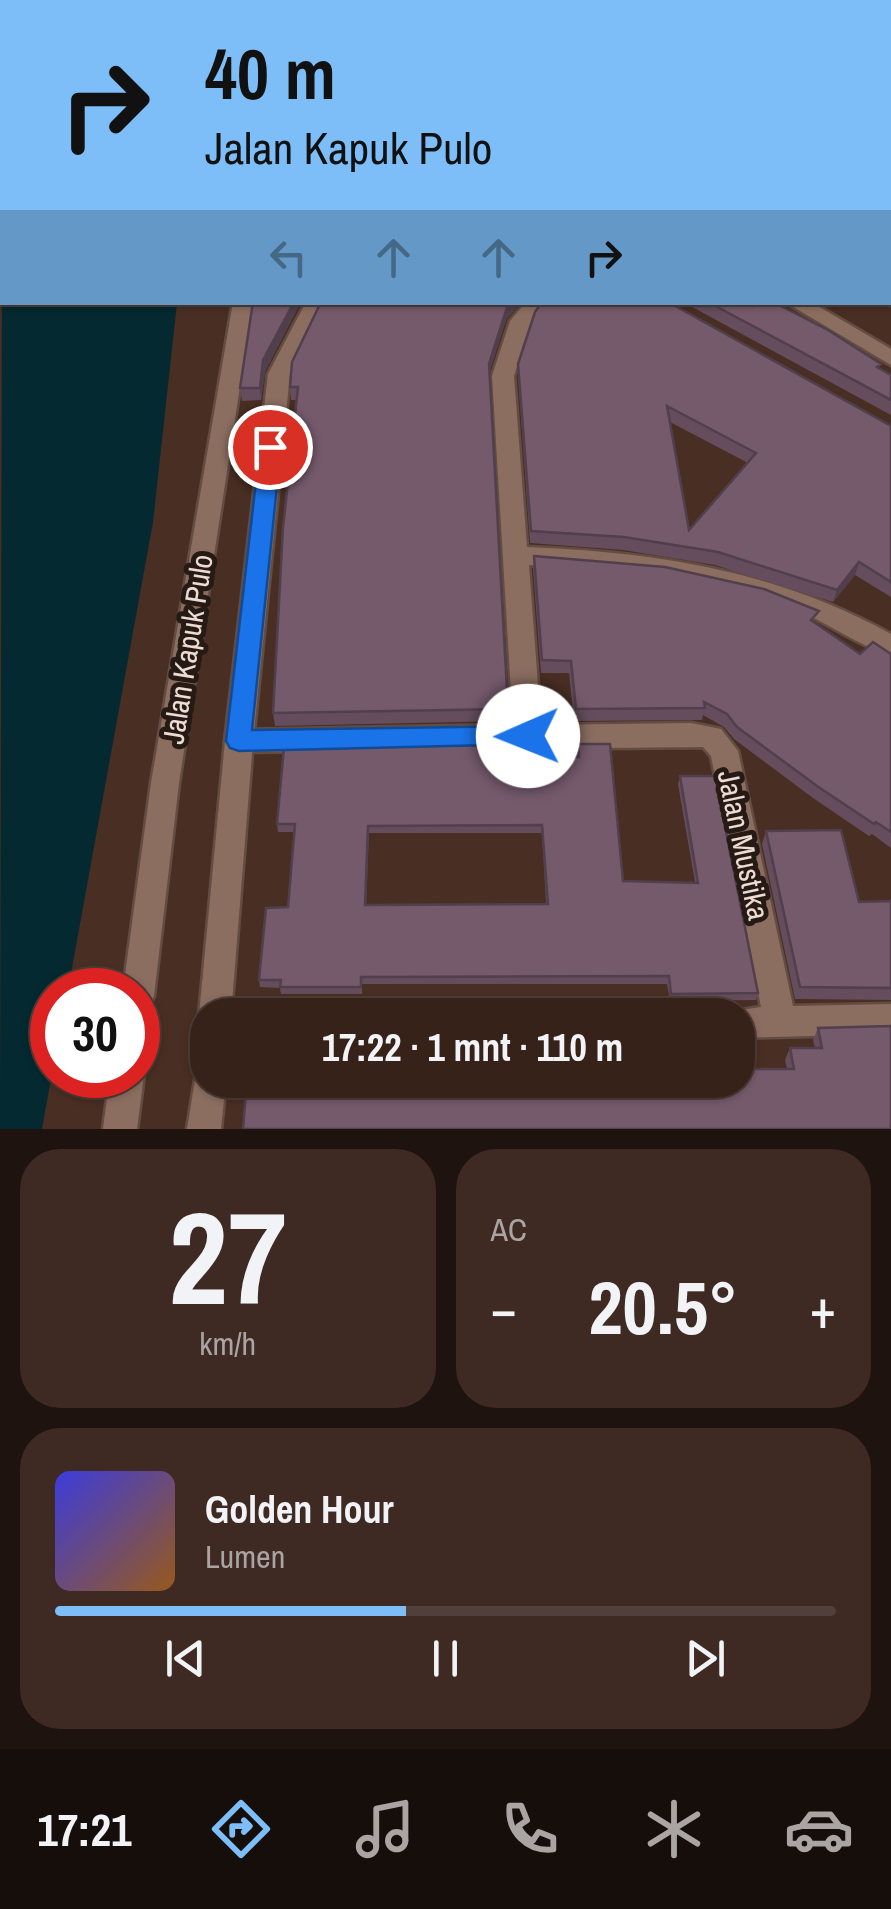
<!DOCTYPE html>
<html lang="id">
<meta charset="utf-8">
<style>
:root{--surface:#37221a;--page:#3e2a23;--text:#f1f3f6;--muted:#aaa4a2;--line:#513f39;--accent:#7dbef9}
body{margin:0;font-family:"Archivo Narrow",sans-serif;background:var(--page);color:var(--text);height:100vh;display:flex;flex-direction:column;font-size:38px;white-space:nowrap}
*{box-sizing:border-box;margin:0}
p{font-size:32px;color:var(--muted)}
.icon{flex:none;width:55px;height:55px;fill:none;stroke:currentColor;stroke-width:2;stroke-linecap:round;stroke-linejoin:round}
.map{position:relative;height:1129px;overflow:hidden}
.details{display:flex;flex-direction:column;gap:20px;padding:20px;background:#1e130e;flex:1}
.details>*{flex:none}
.hud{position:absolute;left:0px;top:0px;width:892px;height:305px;box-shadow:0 2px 8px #0004,0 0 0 2px var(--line);background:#7dbef9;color:#111;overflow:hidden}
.speed{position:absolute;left:30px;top:968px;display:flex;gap:20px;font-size:50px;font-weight:700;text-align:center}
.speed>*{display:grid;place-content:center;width:130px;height:130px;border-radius:50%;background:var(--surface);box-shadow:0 2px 8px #0004,0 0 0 2px var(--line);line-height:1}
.speed .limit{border:15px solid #d22;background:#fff;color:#111}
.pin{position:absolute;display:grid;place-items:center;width:85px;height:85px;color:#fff;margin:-42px;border:5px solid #fff;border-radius:50%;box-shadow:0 2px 10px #0007}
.me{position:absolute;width:110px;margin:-55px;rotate:269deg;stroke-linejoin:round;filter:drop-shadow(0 0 8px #0008)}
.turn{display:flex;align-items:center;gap:35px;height:210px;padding:0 40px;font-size:45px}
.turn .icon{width:130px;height:130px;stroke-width:2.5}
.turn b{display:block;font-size:70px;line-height:85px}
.lanes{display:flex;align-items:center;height:95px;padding:0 40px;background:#0003;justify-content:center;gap:50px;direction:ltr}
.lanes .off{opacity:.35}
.big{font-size:75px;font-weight:700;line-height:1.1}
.details .widget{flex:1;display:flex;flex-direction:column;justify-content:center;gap:15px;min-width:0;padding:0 35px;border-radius:40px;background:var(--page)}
.details .dial{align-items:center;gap:0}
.dial b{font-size:130px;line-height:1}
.song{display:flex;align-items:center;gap:30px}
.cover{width:120px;height:120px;border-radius:15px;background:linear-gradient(135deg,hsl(240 70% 55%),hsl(30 70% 35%))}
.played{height:10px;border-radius:5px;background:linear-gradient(90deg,var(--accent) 45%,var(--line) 45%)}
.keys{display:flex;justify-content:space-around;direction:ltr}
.heat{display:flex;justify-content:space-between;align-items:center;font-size:55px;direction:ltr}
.details .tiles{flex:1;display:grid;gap:20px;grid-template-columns:1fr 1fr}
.widget:last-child{grid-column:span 2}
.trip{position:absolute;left:190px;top:998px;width:565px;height:100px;border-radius:40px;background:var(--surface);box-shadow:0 2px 8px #0004,0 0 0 2px var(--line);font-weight:700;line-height:100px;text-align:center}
.tabs{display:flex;height:160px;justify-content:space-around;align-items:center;background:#160e0a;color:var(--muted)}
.tabs .icon{width:70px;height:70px}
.tabs .current{color:var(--accent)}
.tabs b{font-size:45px;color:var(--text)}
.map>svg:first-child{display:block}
.water{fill:#042930}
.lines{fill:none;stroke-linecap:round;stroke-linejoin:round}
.minor-casing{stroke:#634d43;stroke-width:5}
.tertiary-casing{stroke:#634d43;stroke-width:5}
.secondary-casing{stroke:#634d43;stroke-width:5}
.minor{fill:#8c6e61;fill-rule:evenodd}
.tertiary{fill:#8c6e61;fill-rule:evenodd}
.secondary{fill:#8c6e61;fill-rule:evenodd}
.wall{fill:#654d5d;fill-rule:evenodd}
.shaded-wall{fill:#523f4c}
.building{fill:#755a6c;stroke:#523f4c;stroke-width:2.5;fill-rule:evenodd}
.route{fill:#1a73e8;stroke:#114b97;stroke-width:2.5}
.labels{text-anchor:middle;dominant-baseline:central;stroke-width:10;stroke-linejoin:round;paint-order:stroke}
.street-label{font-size:30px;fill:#eddbd4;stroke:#261a15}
</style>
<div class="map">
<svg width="891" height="1129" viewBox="0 0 891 1129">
<rect width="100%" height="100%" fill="#492e23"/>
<!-- water -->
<path class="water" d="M2 267V302L177 303 153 522 68 990H52V1073L42 1129H0Z"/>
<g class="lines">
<!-- minor casing -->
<g class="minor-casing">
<path id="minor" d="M891 293V305L883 303 890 302Z
M526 302H548L531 323 514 376 527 547C656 552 777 571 891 634V656C857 645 827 622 794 609 710 575 618 569 529 565L541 725 691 723 721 729 738 751 793 1006 891 1004V1034L738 1038V1015H725L727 1012 761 1007 711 756 703 747 239 752 229 749 225 741 229 733 239 730 513 725 492 376 510 321Z
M785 302H811L891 349V365Z"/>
</g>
<!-- tertiary casing -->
<g class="tertiary-casing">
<path id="tertiary" d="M306 302H327L290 374 253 741 231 1015H208V1027L199 1015 225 741 268 374Z
M208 1064V1080H226L221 1129H187L197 1068Z"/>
</g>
<!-- secondary casing -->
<g class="secondary-casing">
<path id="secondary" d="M233 302H253L179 783 154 996 149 1007 138 1011V990H123L151 783Z
M138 1063 144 1075 137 1129H103L110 1075H138Z"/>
</g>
<!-- minor -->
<use href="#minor" class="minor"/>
<!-- tertiary -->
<use href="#tertiary" class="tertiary"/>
<!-- secondary -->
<use href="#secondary" class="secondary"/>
</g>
<!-- wall -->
<path class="wall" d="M321 302H522L506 320 489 373 508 709 507 721 275 726 273 713 296 400H291L290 387Z
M683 302H745L880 369 891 375V415Z
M518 364 891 426V597L855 575 833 602 715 565 623 550 530 543 518 376ZM670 422 748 463 689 530Z
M265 372 261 400 242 401 240 388Z
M534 556 816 623 860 654H891V848L872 834 869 836 813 798 734 739 724 727 703 715 702 720 574 721 569 673H541L533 569Z
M578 744 623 881 695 882 678 784 680 776 758 993 756 1000 670 1001 667 984H362V994H281L280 988 260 987 259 980 288 907 294 832H278L277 824 509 757H578ZM369 833H542L546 904 366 905Z
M766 831 859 902 891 901V1000L795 999 762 844Z
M818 1028 891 1129 787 1069 785 1060 790 1048H815L813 1040Z"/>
<!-- shaded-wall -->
<path class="shaded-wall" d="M110 0H125L121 2H106Z
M294 302H301L265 372 261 400 260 388 263 360Z
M511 302H522L506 320 488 376 489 364 507 307Z
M859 562 855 575 833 602 837 590Z"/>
<!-- building -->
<path class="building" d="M0 0H110L106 2H2V122L0 125V22L1 23Z
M432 0H891V38L890 42V2H428Z
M890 46H891L890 84Z
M890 88 891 92 890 164Z
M890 178 891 179V274L890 273Z
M253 302H294L263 360 260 388H240Z
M321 302H511L507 307 489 364 508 709 273 713 283 528 298 387H290L292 362Z
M542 302H668L891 426V582L859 562 837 590 718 552 624 537 531 531 518 364 535 312ZM667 406 756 453 689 530Z
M708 302H745L753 306 758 302H773L828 330 881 364 877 367 891 375V400Z
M534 556 665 567 764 589 819 611 811 620 860 654 873 642 891 654V832L876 822 874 824 817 786 737 727 727 714 704 702 705 708 576 709 571 661 542 660Z
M578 744H610L623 881 698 883 680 776H715L758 993 671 994 669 976 361 977V987H280L281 980H259L266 908 288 907 295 824H277L284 747 509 745V757H579ZM542 825 548 904 365 905 368 826Z
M841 830 859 902 891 901V988L800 987 766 831Z
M891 1026V1129H243L247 1080H738V1069H794L790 1048H822L818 1028Z"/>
<!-- route -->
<path class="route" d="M270 440 281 447 252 730 528 726 536 729 540 736 536 744 239 751 230 748 226 741 260 447Z"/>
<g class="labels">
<!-- street labels -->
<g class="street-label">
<text transform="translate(187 649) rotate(-81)">Jalan Kapuk Pulo</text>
<text transform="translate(744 845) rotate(78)">Jalan Mustika</text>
</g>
</g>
</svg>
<div class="speed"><div class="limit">30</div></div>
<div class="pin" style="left:270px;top:447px;background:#d93025"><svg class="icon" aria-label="arrive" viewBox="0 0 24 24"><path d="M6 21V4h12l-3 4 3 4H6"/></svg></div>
<svg class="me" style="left:528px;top:736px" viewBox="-20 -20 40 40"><circle r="19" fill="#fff"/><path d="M0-13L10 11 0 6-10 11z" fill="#1a73e8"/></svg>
<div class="trip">17:22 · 1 mnt · 110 m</div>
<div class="hud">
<div class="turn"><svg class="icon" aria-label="right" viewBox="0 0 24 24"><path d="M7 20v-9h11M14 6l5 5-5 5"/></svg><div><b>40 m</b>Jalan Kapuk Pulo</div></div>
<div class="lanes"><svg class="icon off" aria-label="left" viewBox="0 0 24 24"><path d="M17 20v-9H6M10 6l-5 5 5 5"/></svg><svg class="icon off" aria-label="ahead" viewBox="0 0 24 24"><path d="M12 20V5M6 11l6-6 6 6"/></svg><svg class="icon off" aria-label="ahead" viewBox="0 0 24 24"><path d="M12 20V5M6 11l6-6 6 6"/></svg><svg class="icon" aria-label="right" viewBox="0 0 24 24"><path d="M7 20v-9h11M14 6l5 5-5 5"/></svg></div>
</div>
</div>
<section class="details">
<div class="tiles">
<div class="widget dial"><b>27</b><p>km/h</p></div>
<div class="widget"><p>AC</p>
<div class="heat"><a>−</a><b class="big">20.5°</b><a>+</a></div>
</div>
<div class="widget">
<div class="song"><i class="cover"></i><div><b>Golden Hour</b><p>Lumen</p></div></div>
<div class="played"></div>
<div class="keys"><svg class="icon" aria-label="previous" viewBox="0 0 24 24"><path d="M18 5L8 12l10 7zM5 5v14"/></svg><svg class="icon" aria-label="pause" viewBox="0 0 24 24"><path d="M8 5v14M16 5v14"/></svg><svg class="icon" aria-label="next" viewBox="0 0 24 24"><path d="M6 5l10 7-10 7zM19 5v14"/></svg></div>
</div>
</div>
</section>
<nav class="tabs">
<b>17:21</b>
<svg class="icon current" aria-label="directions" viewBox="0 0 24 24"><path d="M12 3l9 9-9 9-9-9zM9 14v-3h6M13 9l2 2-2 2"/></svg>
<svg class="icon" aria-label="music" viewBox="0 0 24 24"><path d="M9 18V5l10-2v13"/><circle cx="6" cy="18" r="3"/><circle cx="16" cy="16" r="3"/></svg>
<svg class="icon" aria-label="phone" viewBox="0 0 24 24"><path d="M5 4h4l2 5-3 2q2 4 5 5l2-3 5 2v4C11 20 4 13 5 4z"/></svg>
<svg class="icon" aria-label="climate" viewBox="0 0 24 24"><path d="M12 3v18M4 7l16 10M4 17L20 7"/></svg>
<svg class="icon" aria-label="car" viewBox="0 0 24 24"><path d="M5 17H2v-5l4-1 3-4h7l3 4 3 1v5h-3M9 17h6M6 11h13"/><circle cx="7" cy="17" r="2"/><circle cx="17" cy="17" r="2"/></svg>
</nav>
